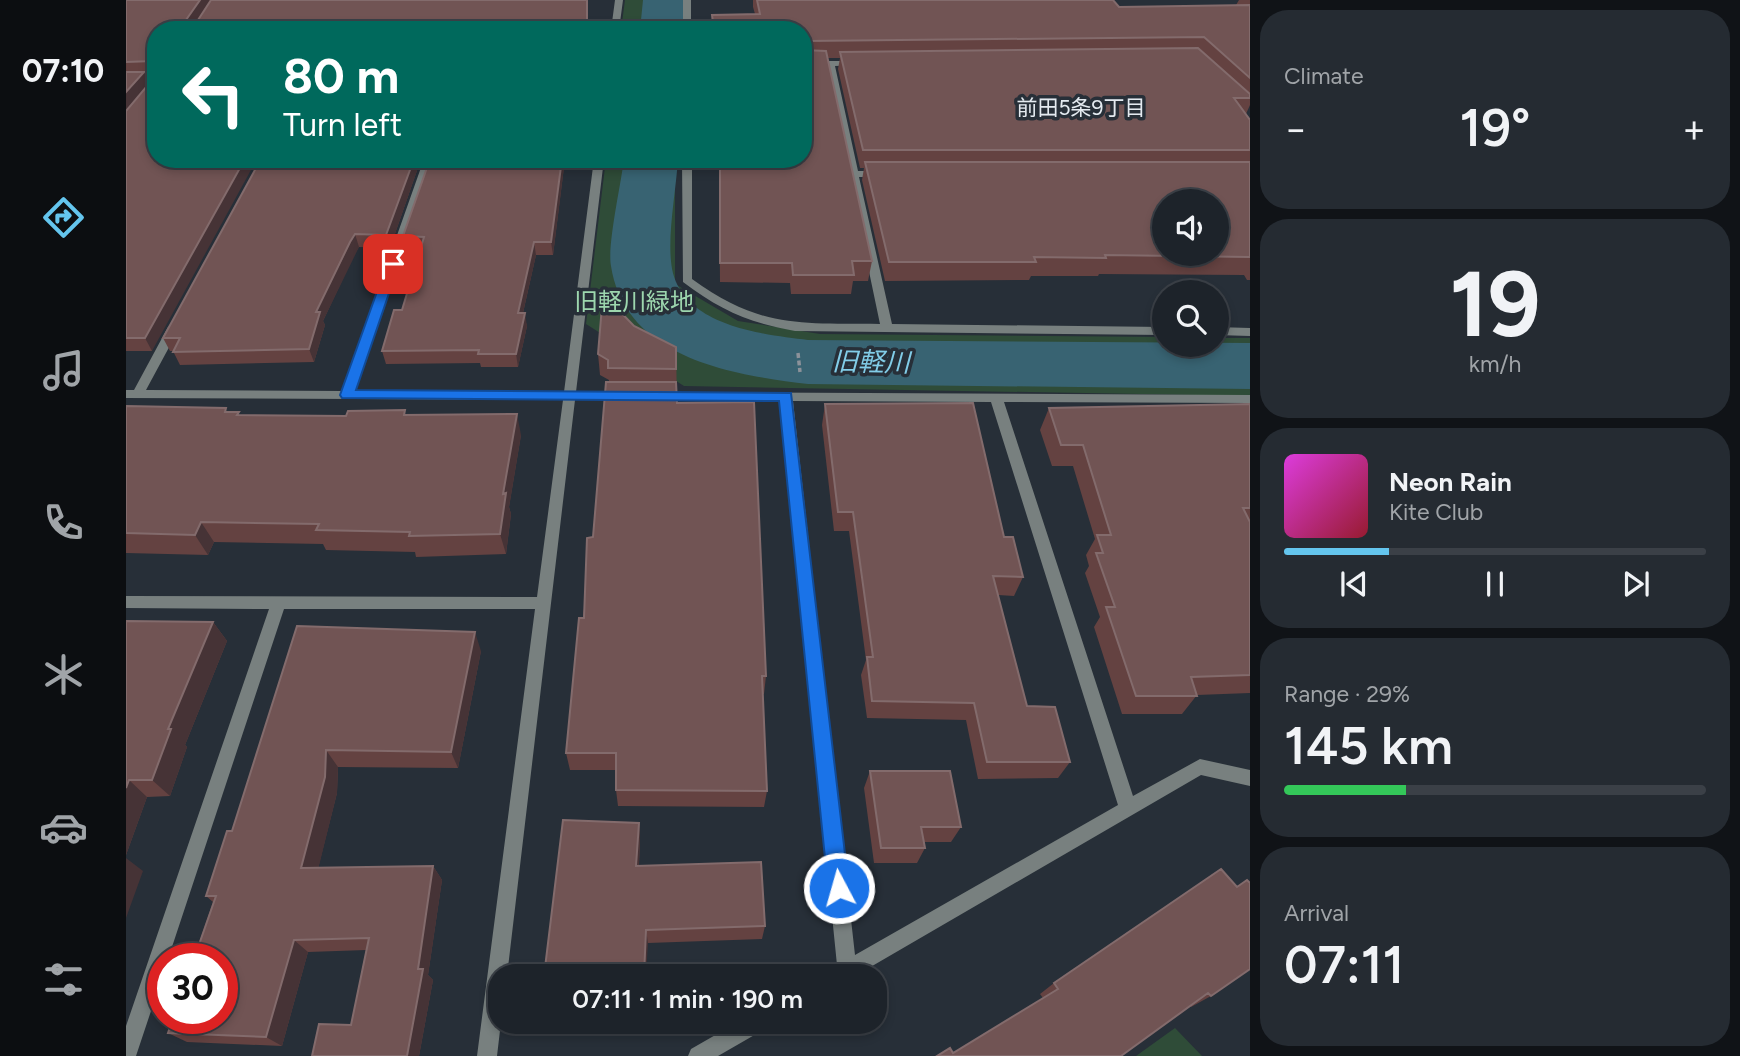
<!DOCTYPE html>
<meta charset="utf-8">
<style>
:root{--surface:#1d232a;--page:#252b32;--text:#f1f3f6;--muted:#a0a4a8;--line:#3b4047;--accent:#64c5ee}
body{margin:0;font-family:Figtree,"Noto Sans JP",sans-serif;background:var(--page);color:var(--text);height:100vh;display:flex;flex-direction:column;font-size:26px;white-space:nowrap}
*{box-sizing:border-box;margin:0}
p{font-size:23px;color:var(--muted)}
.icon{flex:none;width:38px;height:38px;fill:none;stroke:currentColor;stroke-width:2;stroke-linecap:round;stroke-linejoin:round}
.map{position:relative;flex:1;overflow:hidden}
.panel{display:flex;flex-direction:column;gap:10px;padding:10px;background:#101317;width:490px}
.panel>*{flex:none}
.guide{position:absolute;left:21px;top:21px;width:665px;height:147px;border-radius:28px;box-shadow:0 4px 10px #0003,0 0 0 2px var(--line);background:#00695c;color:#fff;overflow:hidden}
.tools{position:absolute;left:1026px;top:189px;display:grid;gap:14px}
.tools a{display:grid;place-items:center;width:77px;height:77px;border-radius:50%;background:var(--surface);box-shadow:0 4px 10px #0003,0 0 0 2px var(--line);font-size:35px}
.speed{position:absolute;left:21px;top:943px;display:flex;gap:14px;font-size:35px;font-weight:700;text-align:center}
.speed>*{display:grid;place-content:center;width:91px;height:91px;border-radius:50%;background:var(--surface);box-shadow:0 4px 10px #0003,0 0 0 2px var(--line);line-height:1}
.speed .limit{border:10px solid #d22;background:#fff;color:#111}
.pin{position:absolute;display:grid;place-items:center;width:60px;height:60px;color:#fff;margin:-30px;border-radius:14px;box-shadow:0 4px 10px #0006}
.me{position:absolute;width:77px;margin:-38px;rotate:354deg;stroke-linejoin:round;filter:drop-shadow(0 0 5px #0008)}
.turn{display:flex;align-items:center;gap:24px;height:147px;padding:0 21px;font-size:32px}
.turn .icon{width:91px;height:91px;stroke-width:2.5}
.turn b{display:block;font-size:49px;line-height:60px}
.big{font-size:52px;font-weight:600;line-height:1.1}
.panel .card{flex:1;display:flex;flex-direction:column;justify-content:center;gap:10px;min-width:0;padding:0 24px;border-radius:28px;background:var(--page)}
.panel .dial{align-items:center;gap:0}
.dial b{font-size:91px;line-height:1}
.song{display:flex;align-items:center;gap:21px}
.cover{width:84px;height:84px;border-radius:10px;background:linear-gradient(135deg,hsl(300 70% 55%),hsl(350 70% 35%))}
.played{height:7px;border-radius:4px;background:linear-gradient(90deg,var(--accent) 25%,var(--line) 25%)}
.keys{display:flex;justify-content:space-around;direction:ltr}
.heat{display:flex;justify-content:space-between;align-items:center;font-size:38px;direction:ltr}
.charge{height:10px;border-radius:5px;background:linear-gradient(90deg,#34c759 29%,var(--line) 0)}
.trip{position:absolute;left:362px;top:964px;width:399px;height:70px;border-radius:28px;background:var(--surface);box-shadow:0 4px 10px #0003,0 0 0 2px var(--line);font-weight:600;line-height:70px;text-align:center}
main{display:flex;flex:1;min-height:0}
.dock{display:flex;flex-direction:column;width:126px;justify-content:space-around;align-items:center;background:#0c0e11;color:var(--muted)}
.dock .icon{width:49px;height:49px}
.dock .active{color:var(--accent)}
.dock b{font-size:32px;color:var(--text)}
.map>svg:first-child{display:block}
.green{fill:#2f4c38}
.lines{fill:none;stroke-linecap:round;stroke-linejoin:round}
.river{fill:#386372;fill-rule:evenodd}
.path{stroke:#8c929a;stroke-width:3.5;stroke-dasharray:5 2.5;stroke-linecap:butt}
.street{fill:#78807f;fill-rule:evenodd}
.wall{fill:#644241;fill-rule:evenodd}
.shaded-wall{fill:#463336}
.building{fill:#715454;stroke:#836b6c;stroke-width:2;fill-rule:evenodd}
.route{fill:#1a73e8;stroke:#114b97;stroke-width:2}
.labels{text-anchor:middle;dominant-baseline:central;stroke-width:7;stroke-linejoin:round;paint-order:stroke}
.far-neighbourhood-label{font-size:21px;fill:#e4eaf0;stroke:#272f38}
.park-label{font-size:24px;fill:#9dd7ae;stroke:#272f38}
.water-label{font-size:26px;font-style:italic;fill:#82cde8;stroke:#272f38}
</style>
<main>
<nav class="dock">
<b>07:10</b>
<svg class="icon active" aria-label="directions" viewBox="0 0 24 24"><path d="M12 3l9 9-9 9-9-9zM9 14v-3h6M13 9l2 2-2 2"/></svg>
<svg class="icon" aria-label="music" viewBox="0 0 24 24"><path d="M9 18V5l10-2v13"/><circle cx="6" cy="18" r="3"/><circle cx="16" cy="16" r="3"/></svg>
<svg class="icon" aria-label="phone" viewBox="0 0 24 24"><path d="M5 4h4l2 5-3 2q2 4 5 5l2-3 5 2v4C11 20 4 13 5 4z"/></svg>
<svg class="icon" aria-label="climate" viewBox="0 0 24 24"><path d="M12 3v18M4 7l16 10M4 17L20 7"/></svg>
<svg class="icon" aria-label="car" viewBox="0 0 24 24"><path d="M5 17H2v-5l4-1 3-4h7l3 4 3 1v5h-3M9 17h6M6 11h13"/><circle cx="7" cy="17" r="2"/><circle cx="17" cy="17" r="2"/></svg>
<svg class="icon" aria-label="filters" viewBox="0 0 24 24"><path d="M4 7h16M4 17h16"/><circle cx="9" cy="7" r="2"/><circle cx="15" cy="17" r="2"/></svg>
</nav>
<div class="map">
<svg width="1124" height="1056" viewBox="0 0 1124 1056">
<rect width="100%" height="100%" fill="#272f38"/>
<!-- green -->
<path class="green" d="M499 0H550V30H495Z
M480 159H549V284L612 321 694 334 1038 337V345H1090V338H1124V396L558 386 460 324Z
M1049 1028 1076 1056H1010Z"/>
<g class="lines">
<!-- river -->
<path class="river" d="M517 0H559L558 30H514Z
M498 159H552C550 190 542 232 545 261 550 325 633 334 682 340L1124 343V389L682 384C606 375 499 358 485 266 481 246 495 184 498 159Z"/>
<!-- path -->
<path class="path" d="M672 353 674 372"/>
<!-- street -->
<path class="street" d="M489 0H497L493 30H485Z
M557 0H565V30H557Z
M677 61H732L736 63 732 65 709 66 732 171H756L761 174 756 177H733L766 324 1038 327V335L669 331C623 323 594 310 557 282L556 159H566V279C635 329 674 323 754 324L700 66H677Z
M30 75V81L0 82V76Z
M298 159H308L229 391 438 392 468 159H478L450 392H496L502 396 496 400H449L381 976H374L375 1022 371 1056H351L409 609H158L42 959H37V975L10 1056H0V1026L143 609 0 608V596L411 597 437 400 0 398V390H8L42 327 48 323 54 327 20 390 216 391Z
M1090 327 1124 328V336L1090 335Z
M534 392 1124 395V403L878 402 1007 796 1074 759 1124 770V786L1075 775 729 976H701L704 969 711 965 654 401 534 400 528 396ZM667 401 865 402 992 805 729 955Z
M612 1022H642L639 1029 592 1056H562L565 1049Z"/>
</g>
<!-- wall -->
<path class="wall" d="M0 0H461L462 30H30L26 351H0ZM27 73V79L23 83 18 74Z
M627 0H987L993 7 1110 5 1113 0H1124V105L1120 114 1124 120V280H1121L1118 275 973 274 972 276H905L903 280 759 281 736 180 738 168H734L712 69 714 58H701L746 261 742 281H727L725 294H665L664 283 594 282 593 159H677V30H585L586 15 629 14 627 7Z
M295 159 264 248 233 247 228 255 197 321 199 325 188 362 54 365 47 351H44L37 338Z
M304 159H439L427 255H410L397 313 401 326 392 367H355L354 363 260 364 256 351 276 310 294 250 280 249 277 236Z
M550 347 551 403 640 676 638 694H637L641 791 638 807 492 806 490 790V770H444L440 753 467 537 483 382V380L474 375 472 354Z
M699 404 878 537 897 577 888 596 872 595 901 706 944 762 932 778 852 779 840 720 741 718 735 675 740 660 723 531H708L696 425Z
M1124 404V693L1071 695 1056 714H996L968 627 974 617 959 573 963 566 960 555 969 539 947 466H926L914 430 923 408Z
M0 406 103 412 114 415H280L395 435 383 507 385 514 380 554 290 557 289 552 200 550 197 544 88 542 82 555 0 553Z
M0 621 87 622 101 641 59 745 61 747 44 796 21 797 0 855Z
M171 626 355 651 332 768 212 767 211 793 192 868 307 866 316 880 302 975 307 980 293 1056H186L225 1025 240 950 182 952 156 1046 61 1042 42 1033 87 902 80 896 106 831Z
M744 771 835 827 825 842H798L799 848 791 863H748L738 788Z
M513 823 514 838 513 865 639 926 636 939 522 943 418 976Z
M1095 869 1085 996 1065 1007 1064 1005 827 1053 917 998 914 994 928 983Z"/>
<!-- shaded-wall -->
<path class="shaded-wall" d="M74 0H86L66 30 60 20Z
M18 72 23 84 0 111V92Z
M119 159H131L26 351 19 338Z
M288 159H295L264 248 260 235Z
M436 159H439L427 255 425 242Z
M229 234 233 247 197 321 199 325 188 362 183 349 190 312Z
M408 242 410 255 394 326 392 313Z
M399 313 401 326 392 367 390 354Z
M391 414 395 435 383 507 385 514 380 554 374 534 377 494Z
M75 522 88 542 82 555 69 535Z
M87 622 101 641 59 745 61 747 44 796 26 780 42 729Z
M349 632 355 651 332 768 325 752Z
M200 750 212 767 211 793 189 882 175 868Z
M3 780 21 797 0 855V788Z
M513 823 514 838 512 880 510 866Z
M0 858 17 871 0 918Z
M307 866 316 880 302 975 307 980 293 1056H281L292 969Z
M520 930 522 943 520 976H518Z
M168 940 182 952 156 1046 140 1037Z"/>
<!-- building -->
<path class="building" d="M0 0H74L60 20H72L85 0H461V30H30V159H119L19 338H0V111L27 79V61L0 62Z
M631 0H987L993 7 1124 5V78L1078 37 679 41 677 48V30H588L586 15 634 14Z
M1072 48 1124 94V98H1108L1124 120V150H737L714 52Z
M677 50 700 51 746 261H726L728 275H667L666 263H594V159H677Z
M0 72H18L0 92Z
M135 159H288L260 235 229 234 224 242 190 312H194L183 349 47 352 54 338H37Z
M304 159H436L425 242H408L392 313H399L390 354H352L353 350 256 351 268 310H276L298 237 277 236Z
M739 162H1124V257L979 255 980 258 908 257 910 262H763ZM1038 201H1090V254H1038Z
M477 294 508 326 550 347V369L482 368V360L472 354Z
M480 382H550L551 403 628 402 640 676H636L641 791 490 790V753H440L453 618H458L461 538 467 537Z
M847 403 878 537H887L897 577 867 576 901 706 929 707 944 762H861L848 703 746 701 741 657H747L727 512H712L699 404Z
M1124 404V508H1117L1124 522V675L1065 677 1071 696H1010L980 607H989L970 553H977L971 535H985L957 445H935L923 408Z
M0 406 100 408 99 412H113L111 415 220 416 222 411 279 410 278 415 391 414 377 494 380 493 374 534 283 536 284 532 190 530 193 524 75 522 69 535 0 533Z
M0 621 87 622 42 729H45L26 780H3L0 788Z
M171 626 349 632 325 752 200 750 199 777 175 868 307 866 292 969H297L281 1056H186L193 1024 225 1025 243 938 168 940 140 1037 42 1033 47 1018H96V959H68L90 896H80L101 831H106Z
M744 771H824L835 827H795L799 848H755Z
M437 820 513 823 510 866 635 862 639 926 520 930 518 976H418Z
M1095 869 1111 887 1121 880 1124 883V969L1085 996 1082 993 995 1056H811L824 1048 827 1053 932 989 928 983Z"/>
<!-- route -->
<path class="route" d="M262 261 273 264 230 390 665 393 723 888 720 896 713 899 705 896 702 888 653 401 216 398 214 395Z"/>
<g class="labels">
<!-- far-neighbourhood labels -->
<g class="far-neighbourhood-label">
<text x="955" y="107">前田5条9丁目</text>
</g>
<!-- park labels -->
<g class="park-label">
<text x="508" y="301">旧軽川緑地</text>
</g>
<!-- water labels -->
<g class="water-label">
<text transform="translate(745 362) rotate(1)">旧軽川</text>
</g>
</g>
</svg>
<div class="tools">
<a><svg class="icon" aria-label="sound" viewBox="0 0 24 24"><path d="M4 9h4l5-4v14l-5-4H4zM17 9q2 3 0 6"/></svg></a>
<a><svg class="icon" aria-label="search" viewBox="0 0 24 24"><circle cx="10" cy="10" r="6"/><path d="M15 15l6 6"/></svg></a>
</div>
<div class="speed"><div class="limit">30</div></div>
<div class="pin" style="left:267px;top:264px;background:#d93025"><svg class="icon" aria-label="arrive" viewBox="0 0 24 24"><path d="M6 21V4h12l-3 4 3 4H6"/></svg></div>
<svg class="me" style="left:713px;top:888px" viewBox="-20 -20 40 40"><circle r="17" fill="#1a73e8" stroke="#fff" stroke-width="3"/><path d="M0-11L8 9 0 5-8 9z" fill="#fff"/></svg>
<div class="trip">07:11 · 1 min · 190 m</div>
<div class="guide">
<div class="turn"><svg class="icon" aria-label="left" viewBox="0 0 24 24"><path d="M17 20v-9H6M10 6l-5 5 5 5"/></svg><div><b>80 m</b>Turn left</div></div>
</div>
</div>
<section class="panel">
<div class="card"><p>Climate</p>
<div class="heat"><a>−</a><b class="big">19°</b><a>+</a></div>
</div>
<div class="card dial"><b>19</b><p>km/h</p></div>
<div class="card">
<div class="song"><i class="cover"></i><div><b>Neon Rain</b><p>Kite Club</p></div></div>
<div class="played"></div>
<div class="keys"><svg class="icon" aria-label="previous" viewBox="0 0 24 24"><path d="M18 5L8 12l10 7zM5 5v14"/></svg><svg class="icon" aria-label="pause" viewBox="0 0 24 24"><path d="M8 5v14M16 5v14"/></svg><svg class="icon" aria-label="next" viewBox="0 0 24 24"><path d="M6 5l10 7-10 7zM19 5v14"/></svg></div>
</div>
<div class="card"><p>Range · 29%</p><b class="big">145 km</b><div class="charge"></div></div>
<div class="card"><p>Arrival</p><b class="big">07:11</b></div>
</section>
</main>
